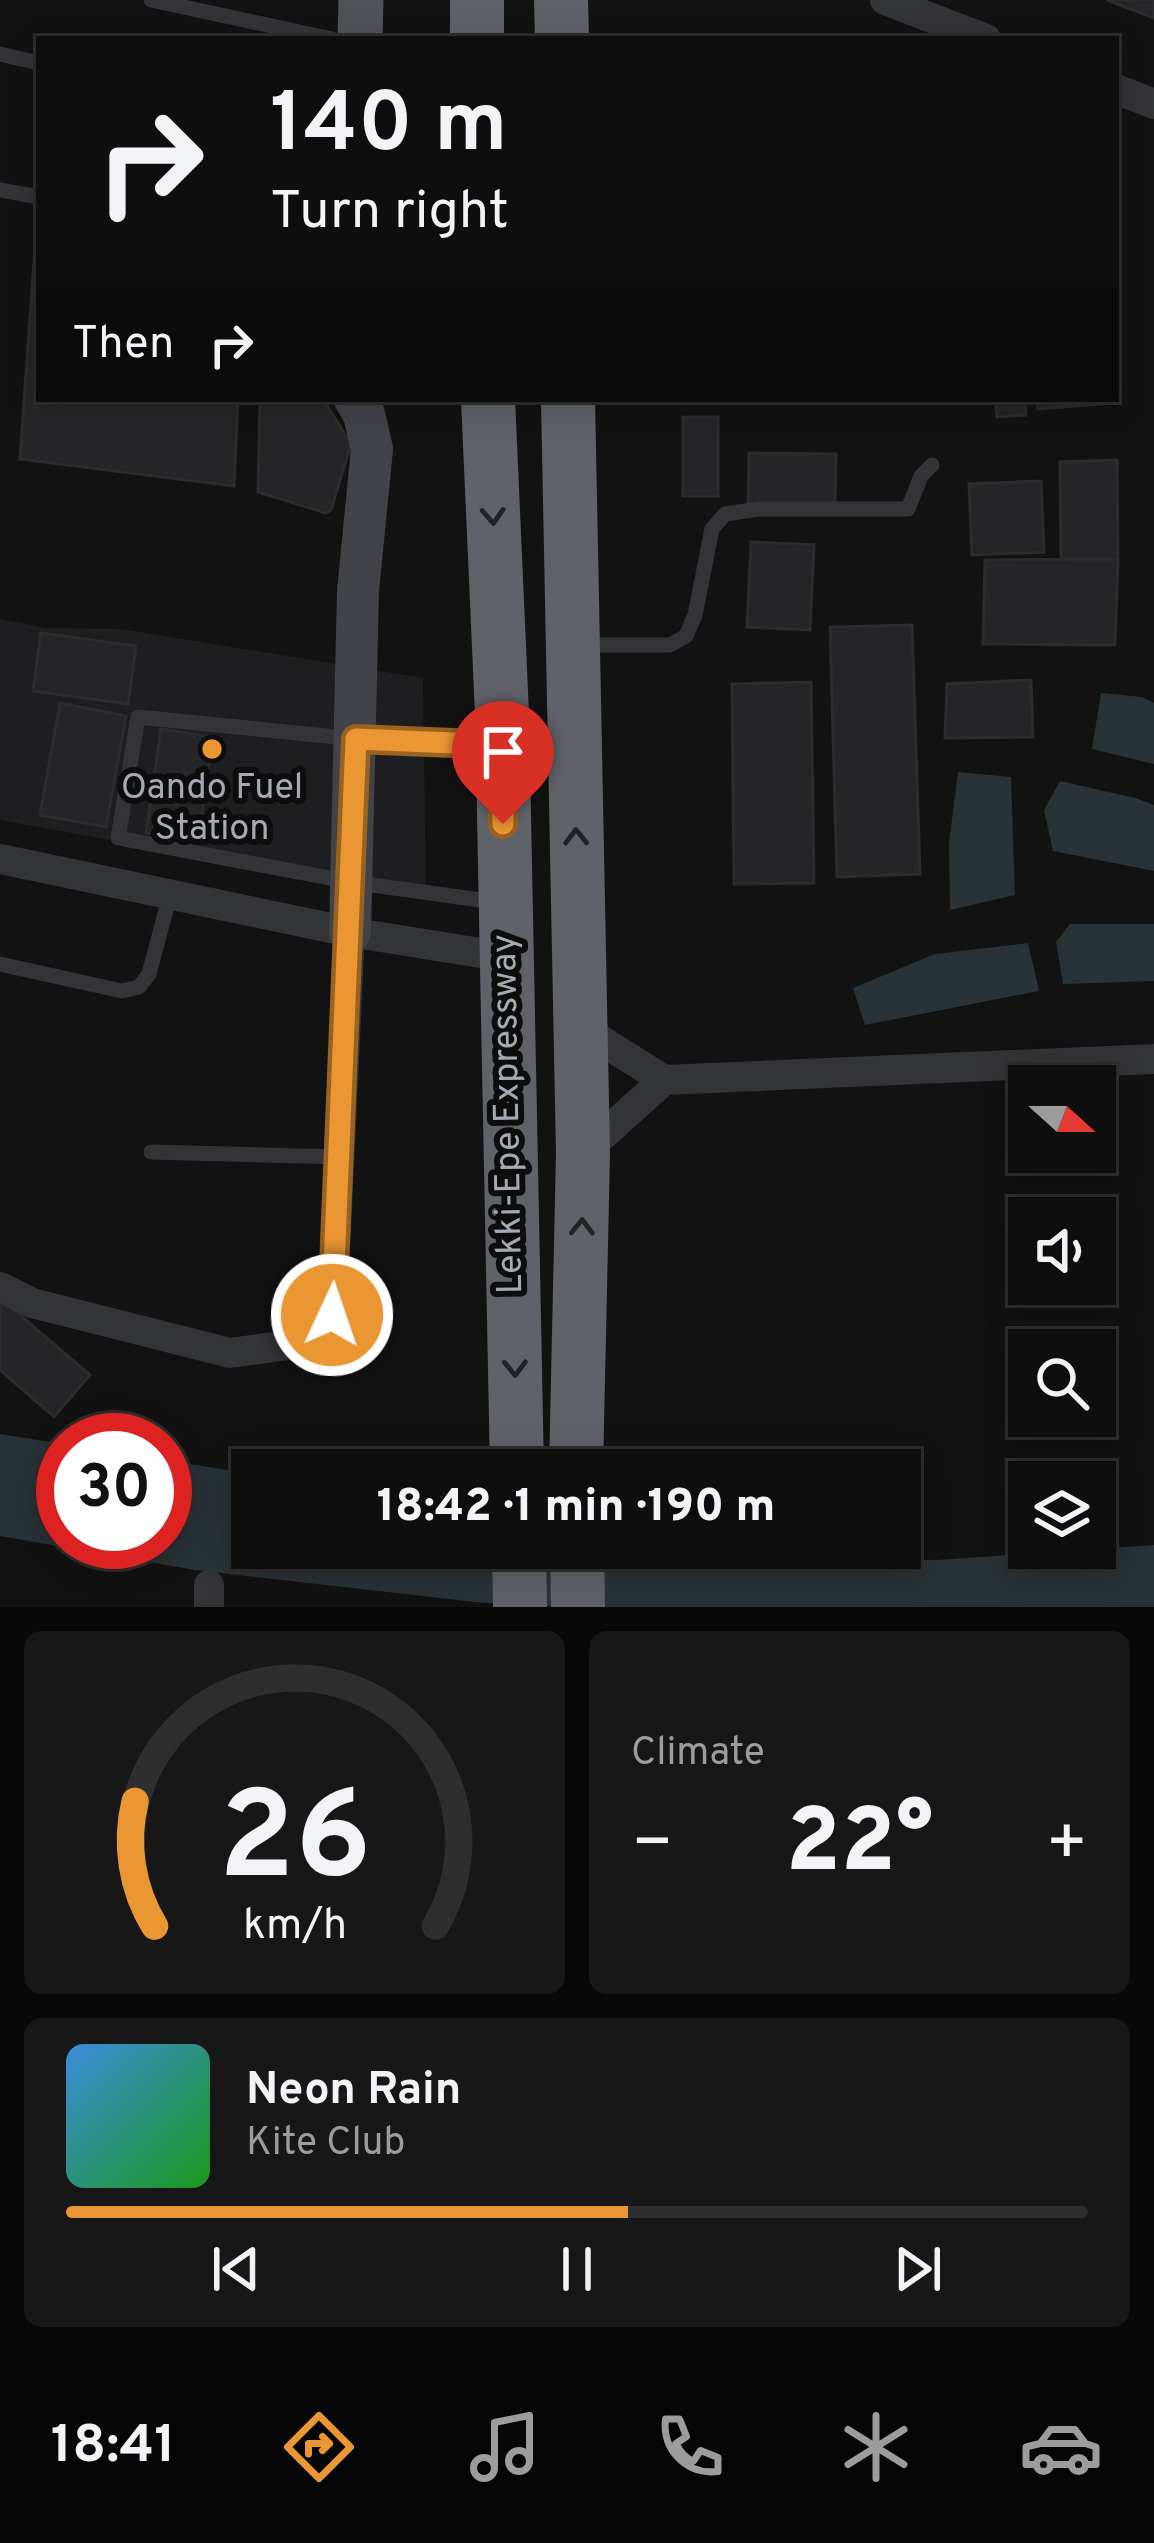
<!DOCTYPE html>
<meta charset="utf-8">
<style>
:root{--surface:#0e0e0e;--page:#171717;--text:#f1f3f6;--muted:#9b9c9e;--line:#2e2e2e;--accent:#ea9633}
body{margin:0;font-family:Overpass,sans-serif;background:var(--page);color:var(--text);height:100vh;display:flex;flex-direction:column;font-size:45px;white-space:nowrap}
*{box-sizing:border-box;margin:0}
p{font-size:39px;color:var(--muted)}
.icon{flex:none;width:66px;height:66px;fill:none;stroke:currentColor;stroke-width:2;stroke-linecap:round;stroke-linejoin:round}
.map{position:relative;height:1607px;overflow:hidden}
.sheet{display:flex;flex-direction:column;gap:24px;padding:24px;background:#080808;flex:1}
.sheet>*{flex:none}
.hud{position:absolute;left:36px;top:36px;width:1083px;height:366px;border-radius:0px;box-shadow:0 6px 30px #0003,0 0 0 3px var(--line);background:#0e0e0e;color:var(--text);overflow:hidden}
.needle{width:78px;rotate:111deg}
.fabs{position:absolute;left:1008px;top:1065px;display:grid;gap:24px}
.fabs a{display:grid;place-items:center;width:108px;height:108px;border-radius:0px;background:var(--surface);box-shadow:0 6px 30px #0003,0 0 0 3px var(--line);font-size:60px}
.speed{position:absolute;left:36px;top:1413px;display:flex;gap:24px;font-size:60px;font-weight:700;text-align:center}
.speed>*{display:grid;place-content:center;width:156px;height:156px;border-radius:50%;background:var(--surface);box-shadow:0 6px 30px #0003,0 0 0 3px var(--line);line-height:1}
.speed .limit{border:18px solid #d22;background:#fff;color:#111}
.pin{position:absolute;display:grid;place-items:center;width:102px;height:102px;color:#fff;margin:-123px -51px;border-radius:50% 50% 50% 0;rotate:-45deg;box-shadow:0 0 12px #0007}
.pin .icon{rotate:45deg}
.me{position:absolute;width:132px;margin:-66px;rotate:3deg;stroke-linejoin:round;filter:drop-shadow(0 0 9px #0008)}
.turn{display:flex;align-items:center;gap:42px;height:252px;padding:0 36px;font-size:54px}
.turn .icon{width:156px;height:156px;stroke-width:2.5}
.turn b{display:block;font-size:84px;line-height:102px}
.then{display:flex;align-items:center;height:114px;padding:0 36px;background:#0003;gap:24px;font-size:45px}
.big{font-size:90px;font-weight:800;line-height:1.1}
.sheet .card{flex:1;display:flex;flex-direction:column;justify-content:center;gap:18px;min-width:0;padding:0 42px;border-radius:18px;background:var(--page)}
.sheet .dial{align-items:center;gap:0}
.dial svg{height:312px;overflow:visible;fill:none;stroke:var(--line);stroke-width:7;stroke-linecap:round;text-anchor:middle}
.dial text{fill:var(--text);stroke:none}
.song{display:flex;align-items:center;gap:36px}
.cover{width:144px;height:144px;border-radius:18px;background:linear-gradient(135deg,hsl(210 70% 55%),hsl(120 70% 35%))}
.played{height:12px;border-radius:6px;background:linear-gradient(90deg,var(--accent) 55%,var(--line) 55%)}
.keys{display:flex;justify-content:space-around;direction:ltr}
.heat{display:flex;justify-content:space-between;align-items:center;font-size:66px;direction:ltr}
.sheet .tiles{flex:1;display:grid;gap:24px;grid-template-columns:1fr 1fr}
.card:last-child{grid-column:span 2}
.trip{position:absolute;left:231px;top:1449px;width:690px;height:120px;border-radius:0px;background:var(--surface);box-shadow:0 6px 30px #0003,0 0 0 3px var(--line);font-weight:800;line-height:120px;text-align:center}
.dock{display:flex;height:192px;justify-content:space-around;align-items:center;background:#060606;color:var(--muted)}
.dock .icon{width:84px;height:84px}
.dock .active{color:var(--accent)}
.dock b{font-size:54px;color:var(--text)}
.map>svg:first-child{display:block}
.built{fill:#1e1e20}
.water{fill:#293236}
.building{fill:#252527;stroke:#2c2c2f;stroke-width:3}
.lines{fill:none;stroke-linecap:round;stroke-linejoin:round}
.lane{stroke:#333438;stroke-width:15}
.street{stroke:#333438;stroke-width:30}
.secondary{stroke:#414348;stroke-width:42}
.primary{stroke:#4f5257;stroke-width:45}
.highway{stroke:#5f6369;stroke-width:54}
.oneway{stroke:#222225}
.route-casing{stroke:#986221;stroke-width:30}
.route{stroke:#ea9633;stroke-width:21}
.poi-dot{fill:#ea9633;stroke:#0d0d0e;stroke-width:4.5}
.labels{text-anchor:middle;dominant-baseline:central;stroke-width:12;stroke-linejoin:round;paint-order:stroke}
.poi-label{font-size:36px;fill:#a4aab3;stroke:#0d0d0e}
.street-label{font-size:36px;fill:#a4aab3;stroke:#0d0d0e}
</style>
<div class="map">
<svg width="1154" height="1607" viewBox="0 0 1154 1607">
<rect width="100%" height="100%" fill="#121213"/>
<!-- built -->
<path class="built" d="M0 619 45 628 121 629 423 678 426 898 0 820Z"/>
<!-- water -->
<path class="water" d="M1101 693 1142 697 1154 703V764L1092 749Z
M958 772 1011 777 1015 895 950 910 949 843Z
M1060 781 1135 798 1154 805V871L1053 851 1044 810Z
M1070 924H1154V981L1063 984 1056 942Z
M1028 943 1039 991 865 1025 853 988 935 954Z
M0 1434 63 1444V1542H165V1460L252 1474V1548H802L853 1559 937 1560 1154 1545V1607H564L475 1602 195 1570 0 1536Z"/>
<!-- building -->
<path class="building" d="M1107 0H1154V18Z
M35 247 39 248V399H238L234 486 20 459Z
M260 399H323L351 444 331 510 326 513 258 492Z
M995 399H1025L1026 415 997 417Z
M1037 399H1114L1115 403 1038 409Z
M683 417H718V496H683Z
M749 453 836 454 835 508 748 507Z
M1117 460 1118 559H1061L1060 462Z
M1041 481 1044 552 972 555 969 484Z
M751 542 814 545 810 630 747 627Z
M1118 559 1115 645 983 644 985 560Z
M912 625 920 874 837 877 830 627Z
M41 633 136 646 128 704 33 691Z
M1031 680 1033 737 945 738 947 684Z
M811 682 814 883 734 884 732 684Z
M60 703 126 716 106 827 40 815Z
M161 729 213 737 198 840 146 833Z
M0 1298 90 1375 54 1417 0 1370Z"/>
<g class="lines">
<!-- lane -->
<path class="lane" d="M151 0 332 39
M0 54 39 63
M0 190 39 197
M581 645H670L686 636 695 615 712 529 725 514 759 509H908L921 476 932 465
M495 745 356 739 138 717 118 838 351 882 495 902
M0 964 122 991 139 987 149 974 170 895
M151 1152 340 1157"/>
<!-- street -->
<path class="street" d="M885 0 986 39
M1116 89 1154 104
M0 859 350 932 505 957
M580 1027 664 1080 1154 1059
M583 1153 664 1080
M0 1287 32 1303 230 1353 303 1343 325 1332 332 1315 350 932
M209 1585V1607"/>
<!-- secondary -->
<path class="secondary" d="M350 932 358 591 372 449 364 414 355 399"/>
<!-- primary -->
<path class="primary" d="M360 39 361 0"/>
<!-- highway -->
<path class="highway" d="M477 0V39
M561 0 562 39
M488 399 502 714 517 1470
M568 399 583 1153 576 1470
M519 1548 520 1607
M577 1548 578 1607"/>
</g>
<!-- one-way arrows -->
<defs><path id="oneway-chevron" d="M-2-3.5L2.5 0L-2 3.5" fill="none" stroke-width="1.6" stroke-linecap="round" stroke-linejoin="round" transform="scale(3)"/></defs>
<g class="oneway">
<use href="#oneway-chevron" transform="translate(493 516) rotate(87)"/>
<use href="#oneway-chevron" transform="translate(576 837) rotate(-91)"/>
<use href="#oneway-chevron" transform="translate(582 1227) rotate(-89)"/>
<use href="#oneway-chevron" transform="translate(515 1368) rotate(89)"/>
</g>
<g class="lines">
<!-- route casing -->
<g class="route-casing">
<path id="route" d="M332 1315 356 739 502 745 503 824"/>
</g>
<!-- route -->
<use href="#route" class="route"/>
</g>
<!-- markers -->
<circle class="poi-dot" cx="212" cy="749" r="12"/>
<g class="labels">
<!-- poi labels -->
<g class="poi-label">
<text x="212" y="789">Oando Fuel<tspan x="212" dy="41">Station</tspan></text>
</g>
<!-- street labels -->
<g class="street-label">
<text transform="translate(509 1114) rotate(-91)">Lekki-Epe Expressway</text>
</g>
</g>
</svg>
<div class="fabs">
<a><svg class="needle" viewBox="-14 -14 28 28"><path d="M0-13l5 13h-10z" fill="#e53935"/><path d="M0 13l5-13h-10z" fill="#9b9c9e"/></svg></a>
<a><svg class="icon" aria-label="sound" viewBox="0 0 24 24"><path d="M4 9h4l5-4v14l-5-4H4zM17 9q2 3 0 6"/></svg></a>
<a><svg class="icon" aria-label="search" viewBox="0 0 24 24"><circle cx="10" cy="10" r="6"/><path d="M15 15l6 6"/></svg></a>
<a><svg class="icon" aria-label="layers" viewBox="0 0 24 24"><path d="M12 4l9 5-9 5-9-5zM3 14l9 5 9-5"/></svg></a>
</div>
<div class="speed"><div class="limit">30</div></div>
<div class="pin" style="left:503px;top:824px;background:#d93025"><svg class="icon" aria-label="arrive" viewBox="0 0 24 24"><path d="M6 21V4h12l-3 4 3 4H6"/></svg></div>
<svg class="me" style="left:332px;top:1315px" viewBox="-20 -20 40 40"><circle r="17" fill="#ea9633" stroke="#fff" stroke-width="3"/><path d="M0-11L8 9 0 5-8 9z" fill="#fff"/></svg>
<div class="trip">18:42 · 1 min · 190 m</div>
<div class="hud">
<div class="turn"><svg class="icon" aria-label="right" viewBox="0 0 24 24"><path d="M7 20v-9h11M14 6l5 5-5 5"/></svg><div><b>140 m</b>Turn right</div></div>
<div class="then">Then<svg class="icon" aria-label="right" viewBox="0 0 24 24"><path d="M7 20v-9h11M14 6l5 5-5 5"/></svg></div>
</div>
</div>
<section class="sheet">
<div class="tiles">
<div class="card dial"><svg viewBox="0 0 100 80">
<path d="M14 69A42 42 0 1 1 86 69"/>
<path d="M14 69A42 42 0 0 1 9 37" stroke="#ea9633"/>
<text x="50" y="56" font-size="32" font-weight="700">26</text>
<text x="50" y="72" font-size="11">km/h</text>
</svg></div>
<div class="card"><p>Climate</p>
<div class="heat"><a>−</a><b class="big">22°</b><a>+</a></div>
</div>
<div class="card">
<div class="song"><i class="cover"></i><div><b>Neon Rain</b><p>Kite Club</p></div></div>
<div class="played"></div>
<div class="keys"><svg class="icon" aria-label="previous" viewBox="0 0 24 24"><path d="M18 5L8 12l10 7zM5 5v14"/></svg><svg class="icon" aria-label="pause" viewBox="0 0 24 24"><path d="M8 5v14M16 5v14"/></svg><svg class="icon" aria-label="next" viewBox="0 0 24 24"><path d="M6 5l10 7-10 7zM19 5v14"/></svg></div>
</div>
</div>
</section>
<nav class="dock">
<b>18:41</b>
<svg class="icon active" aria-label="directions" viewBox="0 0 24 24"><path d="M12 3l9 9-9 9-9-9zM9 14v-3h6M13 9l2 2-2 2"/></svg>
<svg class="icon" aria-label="music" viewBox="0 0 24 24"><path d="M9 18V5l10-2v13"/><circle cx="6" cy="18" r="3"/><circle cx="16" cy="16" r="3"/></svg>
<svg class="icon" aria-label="phone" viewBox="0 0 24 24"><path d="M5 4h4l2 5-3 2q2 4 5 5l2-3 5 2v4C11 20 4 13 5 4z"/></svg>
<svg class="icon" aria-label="climate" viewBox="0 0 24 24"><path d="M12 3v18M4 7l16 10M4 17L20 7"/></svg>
<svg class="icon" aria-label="car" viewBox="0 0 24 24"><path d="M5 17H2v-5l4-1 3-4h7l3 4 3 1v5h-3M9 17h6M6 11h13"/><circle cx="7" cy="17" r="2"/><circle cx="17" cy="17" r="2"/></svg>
</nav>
